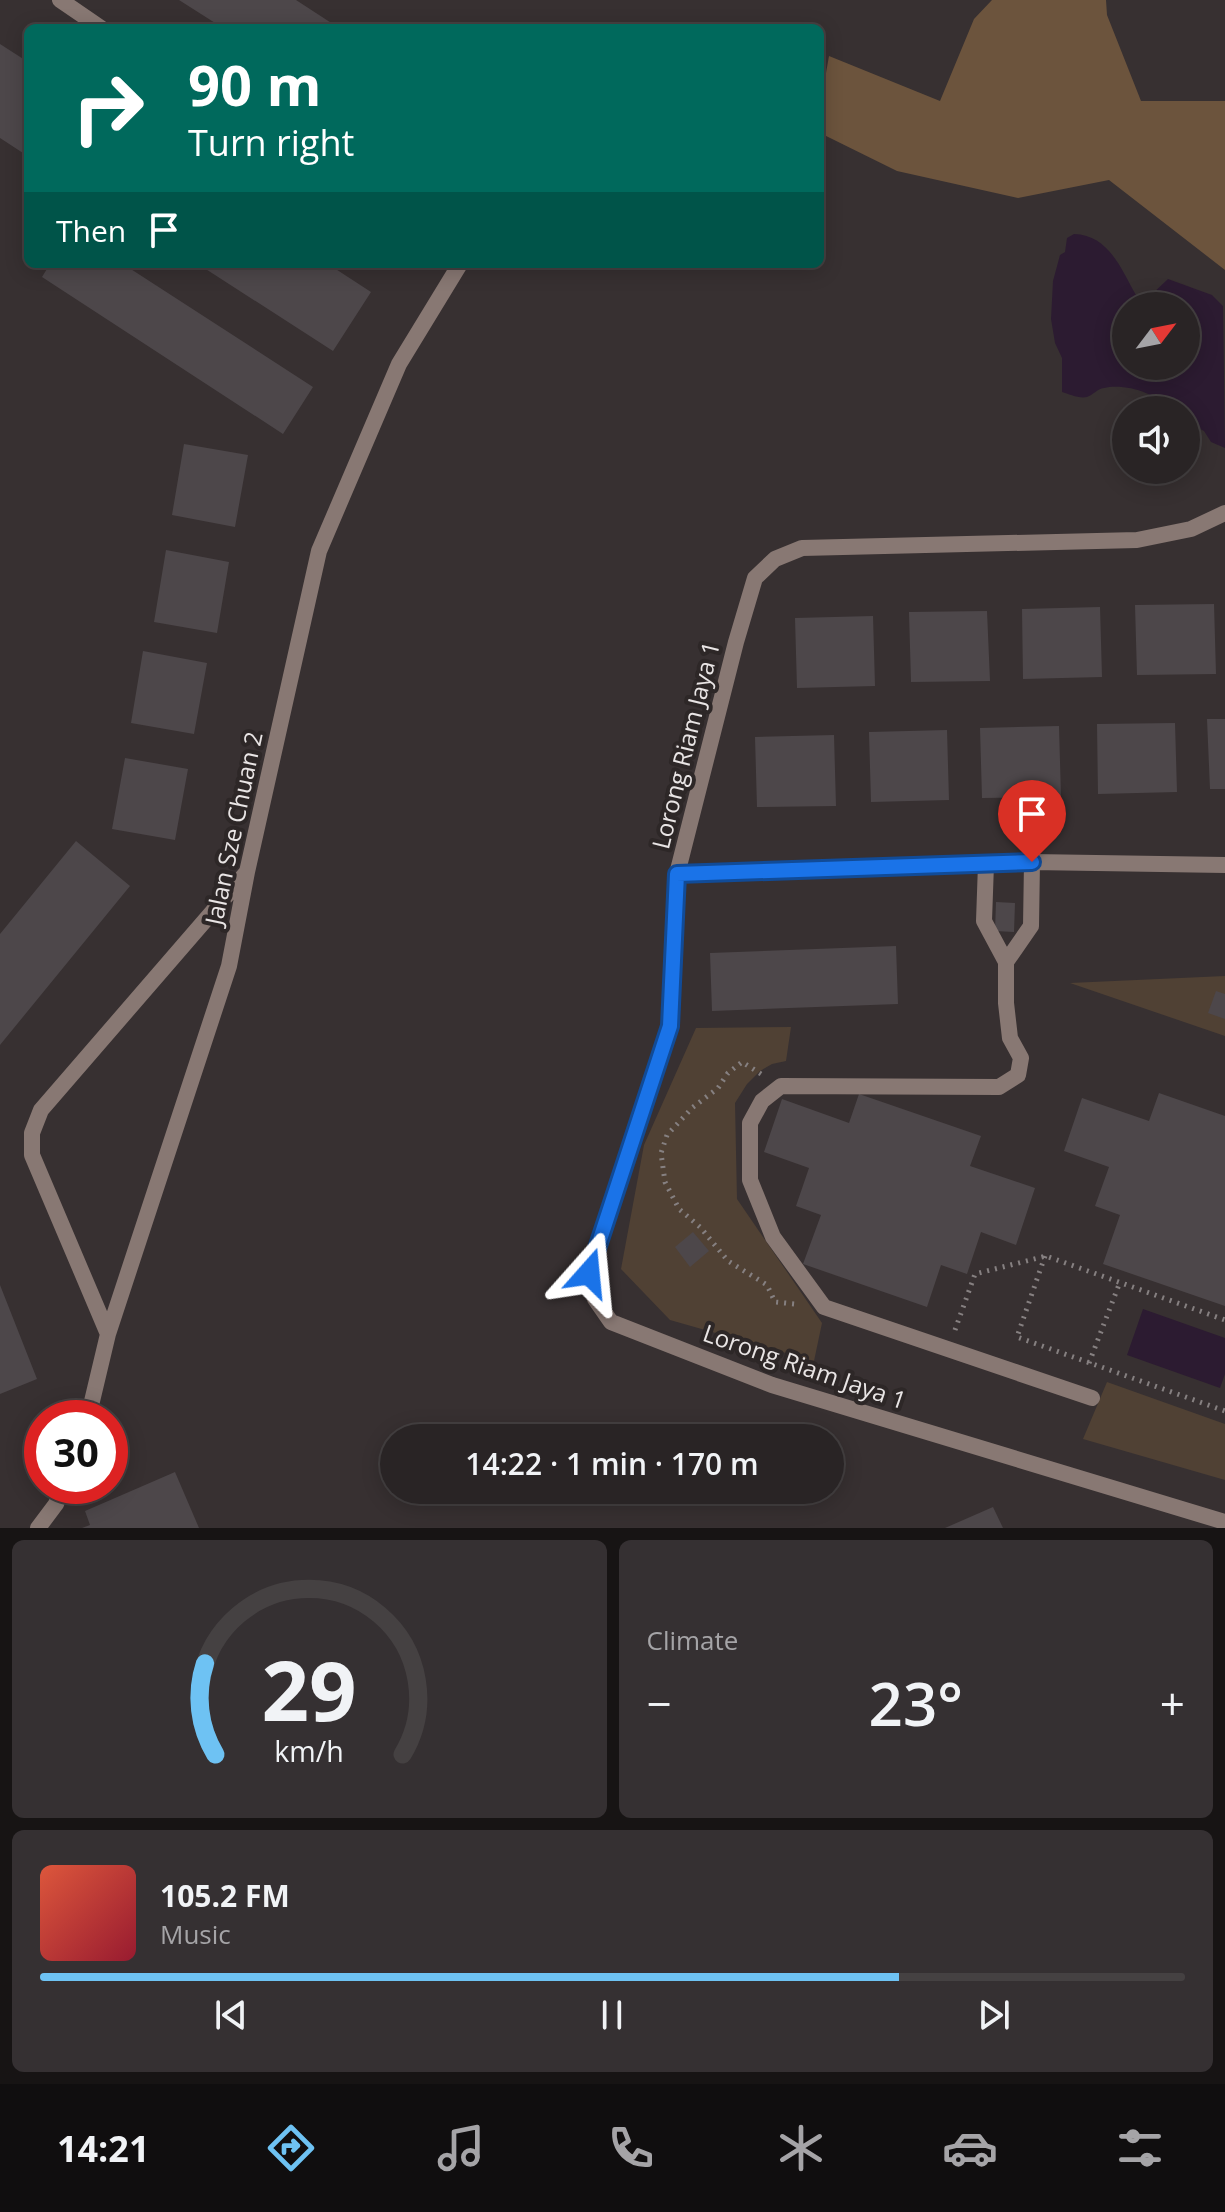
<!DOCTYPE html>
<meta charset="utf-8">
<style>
:root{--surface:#292425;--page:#353032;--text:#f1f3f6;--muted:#a5a4a7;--line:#454142;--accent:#6ec2f3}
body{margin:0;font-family:"Open Sans",sans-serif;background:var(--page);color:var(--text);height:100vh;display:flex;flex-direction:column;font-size:30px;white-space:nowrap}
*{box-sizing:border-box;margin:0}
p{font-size:26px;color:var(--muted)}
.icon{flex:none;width:44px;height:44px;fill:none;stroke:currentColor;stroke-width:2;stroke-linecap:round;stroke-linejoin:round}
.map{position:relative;height:1528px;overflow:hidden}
.drawer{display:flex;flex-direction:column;gap:12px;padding:12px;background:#171414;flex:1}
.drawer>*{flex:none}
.top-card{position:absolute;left:24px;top:24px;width:800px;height:244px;border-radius:12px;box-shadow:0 4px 20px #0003,0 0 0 2px var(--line);background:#00695c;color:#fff;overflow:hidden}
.needle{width:52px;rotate:58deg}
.buttons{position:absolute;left:1112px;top:292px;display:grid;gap:16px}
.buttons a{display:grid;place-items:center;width:88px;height:88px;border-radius:50%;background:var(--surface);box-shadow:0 4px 20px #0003,0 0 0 2px var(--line);font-size:40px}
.speed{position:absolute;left:24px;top:1400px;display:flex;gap:16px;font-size:40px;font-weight:700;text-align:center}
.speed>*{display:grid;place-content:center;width:104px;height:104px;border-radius:50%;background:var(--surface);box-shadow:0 4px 20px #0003,0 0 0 2px var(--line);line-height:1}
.speed .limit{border:12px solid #d22;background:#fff;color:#111}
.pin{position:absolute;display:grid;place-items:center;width:68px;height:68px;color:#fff;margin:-82px -34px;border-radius:50% 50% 50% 0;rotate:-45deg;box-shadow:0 0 8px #0007}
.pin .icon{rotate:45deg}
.me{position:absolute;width:88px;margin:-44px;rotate:18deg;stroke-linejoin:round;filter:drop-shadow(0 0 6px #0008)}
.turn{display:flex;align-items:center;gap:28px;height:168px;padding:0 32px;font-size:36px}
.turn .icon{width:104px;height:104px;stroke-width:2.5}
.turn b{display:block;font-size:56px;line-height:68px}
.then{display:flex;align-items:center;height:76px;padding:0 32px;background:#0003;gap:16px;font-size:30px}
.big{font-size:60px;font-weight:600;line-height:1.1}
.drawer .card{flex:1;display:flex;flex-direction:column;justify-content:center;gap:12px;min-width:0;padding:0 28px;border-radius:12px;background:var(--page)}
.drawer .dial{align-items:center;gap:0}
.dial svg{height:208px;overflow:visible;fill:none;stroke:var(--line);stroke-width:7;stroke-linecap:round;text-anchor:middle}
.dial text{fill:var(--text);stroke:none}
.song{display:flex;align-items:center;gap:24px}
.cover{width:96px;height:96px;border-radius:12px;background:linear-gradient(135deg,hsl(10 70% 55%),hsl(350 70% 35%))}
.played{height:8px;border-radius:4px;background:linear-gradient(90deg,var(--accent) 75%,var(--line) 75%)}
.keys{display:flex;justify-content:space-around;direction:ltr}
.heat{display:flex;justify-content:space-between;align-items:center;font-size:44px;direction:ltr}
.drawer .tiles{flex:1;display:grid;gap:12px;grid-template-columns:1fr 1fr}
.card:last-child{grid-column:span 2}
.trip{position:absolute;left:380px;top:1424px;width:464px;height:80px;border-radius:40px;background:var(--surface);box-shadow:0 4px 20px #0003,0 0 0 2px var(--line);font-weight:600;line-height:80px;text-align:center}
.menu{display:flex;height:128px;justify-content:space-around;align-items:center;background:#100e0f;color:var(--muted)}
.menu .icon{width:56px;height:56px}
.menu .on{color:var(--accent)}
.menu b{font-size:36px;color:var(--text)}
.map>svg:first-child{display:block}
.green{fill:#504134}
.forest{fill:#6c543d}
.water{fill:#2c1b31;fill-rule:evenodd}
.building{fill:#4d474a}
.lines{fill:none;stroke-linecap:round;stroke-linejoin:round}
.path{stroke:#868081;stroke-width:5;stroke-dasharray:2 6;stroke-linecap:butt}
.service{stroke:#887873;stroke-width:16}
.minor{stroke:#887873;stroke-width:16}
.route-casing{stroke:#114b97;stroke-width:20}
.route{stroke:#1a73e8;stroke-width:14}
.labels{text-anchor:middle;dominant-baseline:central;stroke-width:8;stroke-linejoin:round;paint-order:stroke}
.street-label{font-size:24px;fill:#e9e5e5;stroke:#2d2727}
</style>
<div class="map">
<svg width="1225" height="1528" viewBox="0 0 1225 1528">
<rect width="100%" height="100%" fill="#373031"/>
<!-- green -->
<path class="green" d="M1225 976V1036L1070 983Z
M791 1027 786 1061 772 1064 760 1071 747 1084 735 1103 737 1199 822 1323 814 1361 670 1320 621 1269 644 1145 696 1028Z
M1107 1382 1225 1424V1480L1083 1439Z"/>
<!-- forest -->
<path class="forest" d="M992 0H1106L1107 15 1141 101H1225V270L1109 180 1018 198 897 171 820 133V107L829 56 940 101 974 19Z"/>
<!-- water -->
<path class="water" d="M1074 234C1109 235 1121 269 1136 295H1151L1168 279 1212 295 1223 306 1225 448 1211 442 1204 431 1186 422V410H1167C1158 392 1123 383 1104 388 1097 389 1093 395 1087 397 1079 399 1069 394 1062 392V358L1055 343 1051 319 1053 281 1060 255 1065 252 1067 238ZM1126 306H1186V366H1126Z
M1143 1309 1225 1338V1374L1220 1388 1127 1355Z"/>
<!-- building -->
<path class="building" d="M179 0H296L339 28H223Z
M0 44 28 62V144L23 153 0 138Z
M50 264H123L313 387 283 434 42 277Z
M198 264H328L371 292 333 351Z
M184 444 248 455 235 527 172 515Z
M166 550 229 562 217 633 154 622Z
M1214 604 1216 674 1137 675 1135 605Z
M1100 607 1102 677 1023 679 1022 609Z
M987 611 990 681 911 682 909 612Z
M873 616 875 686 797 688 795 618Z
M143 651 207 663 194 734 131 723Z
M1207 719H1225V789H1210Z
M1175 723 1177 792 1098 794 1097 724Z
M1059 726 1061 797 982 798 980 728Z
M947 730 949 800 871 802 869 732Z
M834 735 836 806 757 807 755 737Z
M125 758 188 769 175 840 112 829Z
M76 841 130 886 0 1045V934Z
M996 902 1015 903 1014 932 995 931Z
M896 946 898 1004 712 1011 710 953Z
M1216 991 1225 994V1019L1208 1013Z
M1159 1093 1225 1116V1306L1103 1264 1120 1215 1095 1206 1109 1167 1064 1151 1082 1098 1149 1121Z
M859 1094 981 1136 970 1166 1035 1188 1016 1245 981 1232 967 1274 941 1265 927 1307 803 1264 821 1215 796 1206 809 1168 764 1152 782 1099 849 1123Z
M693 1232 709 1251 690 1267 675 1247Z
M0 1285 37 1379 0 1394Z
M175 1472 199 1528H82L90 1525 85 1511Z
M993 1507 1003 1528H945Z"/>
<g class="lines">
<!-- path -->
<path class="path" d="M761 1074 742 1062 728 1073 718 1088 692 1108 667 1135 661 1153 665 1182 679 1209 700 1227 728 1261 767 1285 775 1302 795 1304
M1045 1256 1017 1337 1225 1411
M955 1330 975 1274 1046 1256 1225 1320
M1089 1363 1120 1282"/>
<!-- service -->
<path class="service" d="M986 864 984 921 1006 962V1003L1010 1038 1021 1058 1018 1075 999 1087 781 1086 762 1101 750 1123V1180L773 1237 824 1307 1092 1398
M1006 962 1031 926 1032 862"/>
<!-- minor -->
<path class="minor" d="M60 0 101 28
M1225 513 1191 529 1137 540 802 548 775 559 755 578 736 642 677 874 670 1026 589 1273 595 1299 611 1322 772 1385 1225 1522
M677 874 1032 862 1225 865
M108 1334 32 1155V1133L41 1110 246 873
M88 1418 108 1334 229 966 247 872 319 551 399 364 460 264
M38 1528 56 1504 63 1486"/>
</g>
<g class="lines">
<!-- route casing -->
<g class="route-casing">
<path id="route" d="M589 1273 670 1026 677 874 1032 862"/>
</g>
<!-- route -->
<use href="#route" class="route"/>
</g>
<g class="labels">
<!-- street labels -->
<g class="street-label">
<text transform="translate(685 745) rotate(-76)">Lorong Riam Jaya 1</text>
<text transform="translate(233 828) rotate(-78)">Jalan Sze Chuan 2</text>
<text transform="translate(805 1366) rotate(19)">Lorong Riam Jaya 1</text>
</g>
</g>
</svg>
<div class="buttons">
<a><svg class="needle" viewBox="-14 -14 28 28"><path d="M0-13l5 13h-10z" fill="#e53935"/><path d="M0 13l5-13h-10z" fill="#a5a4a7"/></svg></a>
<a><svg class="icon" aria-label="sound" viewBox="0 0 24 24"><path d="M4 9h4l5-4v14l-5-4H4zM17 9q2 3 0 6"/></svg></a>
</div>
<div class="speed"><div class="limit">30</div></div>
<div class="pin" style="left:1032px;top:862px;background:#d93025"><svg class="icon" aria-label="arrive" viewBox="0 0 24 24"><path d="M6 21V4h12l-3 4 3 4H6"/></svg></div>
<svg class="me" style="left:589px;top:1273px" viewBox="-20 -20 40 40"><path d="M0-17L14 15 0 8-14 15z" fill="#1a73e8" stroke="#fff" stroke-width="4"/></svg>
<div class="trip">14:22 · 1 min · 170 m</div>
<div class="top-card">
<div class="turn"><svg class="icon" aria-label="right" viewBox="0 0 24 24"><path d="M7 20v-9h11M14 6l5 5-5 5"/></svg><div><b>90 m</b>Turn right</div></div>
<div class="then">Then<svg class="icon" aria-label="arrive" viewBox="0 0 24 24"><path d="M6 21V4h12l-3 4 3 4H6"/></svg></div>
</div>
</div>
<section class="drawer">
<div class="tiles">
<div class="card dial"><svg viewBox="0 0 100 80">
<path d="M14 69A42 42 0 1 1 86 69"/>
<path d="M14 69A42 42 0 0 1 10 34" stroke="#6ec2f3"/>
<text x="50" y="56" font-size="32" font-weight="700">29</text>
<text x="50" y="72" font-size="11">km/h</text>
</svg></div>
<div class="card"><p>Climate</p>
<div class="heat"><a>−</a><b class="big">23°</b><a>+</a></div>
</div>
<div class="card">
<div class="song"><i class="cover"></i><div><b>105.2 FM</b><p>Music</p></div></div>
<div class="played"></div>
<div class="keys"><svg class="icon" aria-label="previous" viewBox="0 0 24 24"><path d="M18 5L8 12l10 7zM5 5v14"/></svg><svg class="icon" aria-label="pause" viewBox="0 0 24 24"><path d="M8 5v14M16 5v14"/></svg><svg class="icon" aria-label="next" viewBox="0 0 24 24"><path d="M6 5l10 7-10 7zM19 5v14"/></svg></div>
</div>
</div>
</section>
<nav class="menu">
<b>14:21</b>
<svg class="icon on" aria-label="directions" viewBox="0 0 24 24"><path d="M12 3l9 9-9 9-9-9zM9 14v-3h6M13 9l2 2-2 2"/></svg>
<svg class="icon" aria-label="music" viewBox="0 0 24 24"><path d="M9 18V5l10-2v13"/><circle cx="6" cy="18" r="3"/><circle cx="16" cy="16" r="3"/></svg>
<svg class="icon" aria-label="phone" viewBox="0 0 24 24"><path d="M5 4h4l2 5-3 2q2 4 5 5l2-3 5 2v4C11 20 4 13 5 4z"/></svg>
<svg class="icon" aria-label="climate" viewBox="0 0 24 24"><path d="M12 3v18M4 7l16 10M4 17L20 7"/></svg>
<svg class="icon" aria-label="car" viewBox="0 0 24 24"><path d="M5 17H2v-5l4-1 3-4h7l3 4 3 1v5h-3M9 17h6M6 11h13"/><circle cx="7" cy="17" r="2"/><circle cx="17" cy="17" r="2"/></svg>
<svg class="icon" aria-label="filters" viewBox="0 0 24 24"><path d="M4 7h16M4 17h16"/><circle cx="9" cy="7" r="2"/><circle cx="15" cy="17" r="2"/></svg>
</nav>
